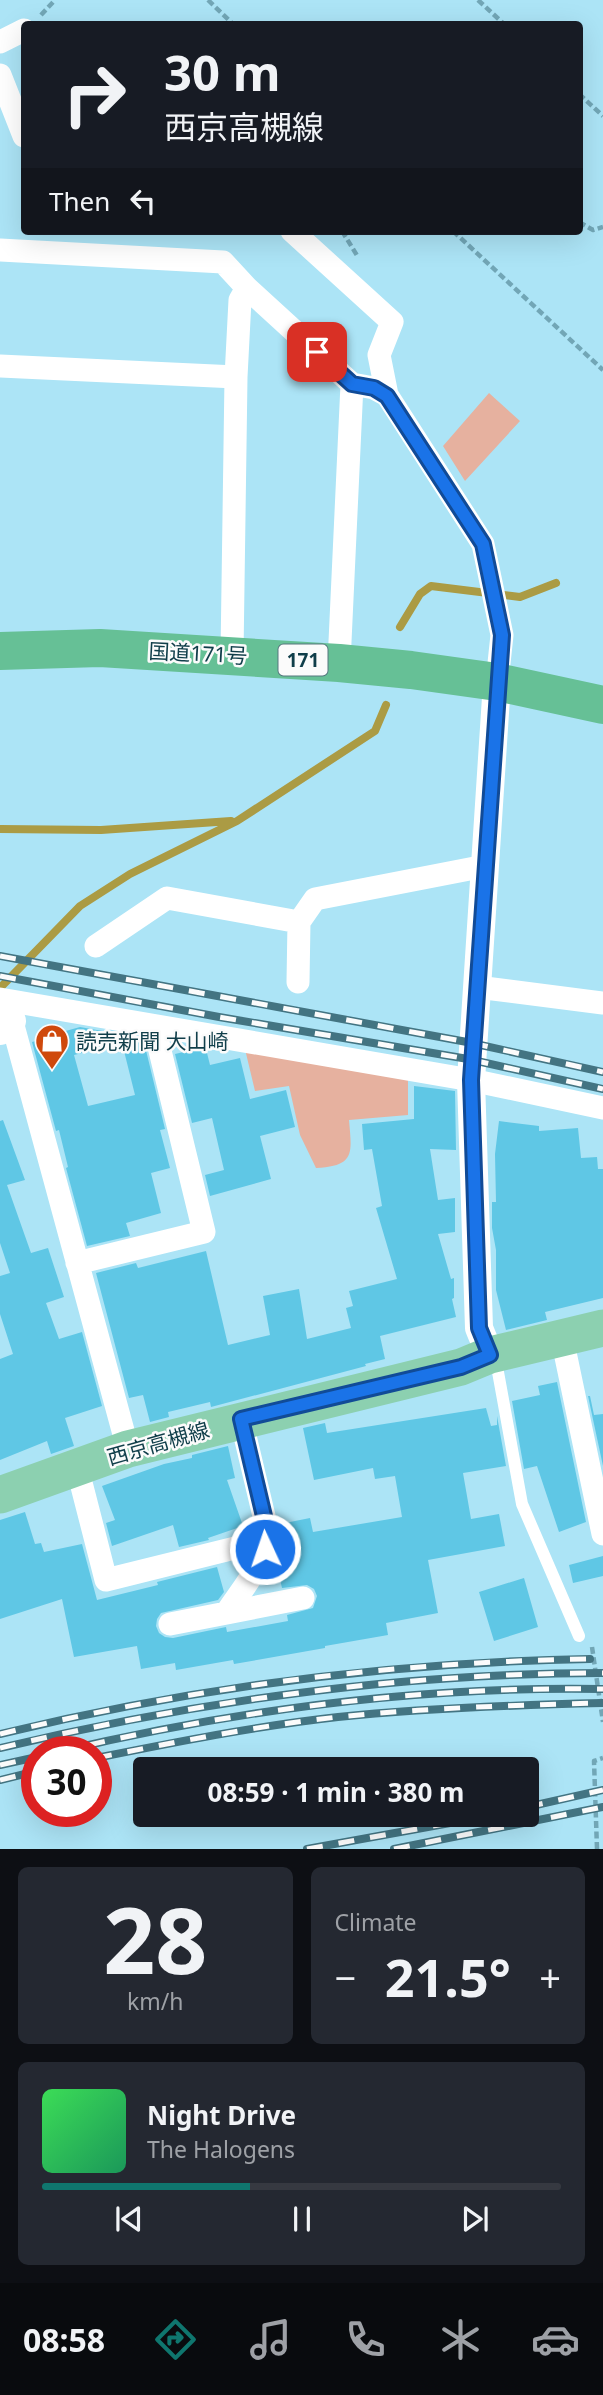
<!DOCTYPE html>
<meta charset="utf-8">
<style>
:root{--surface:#171b24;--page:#242831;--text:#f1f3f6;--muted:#9ea1a6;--line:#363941;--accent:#0f766e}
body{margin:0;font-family:"Noto Sans","Noto Sans JP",sans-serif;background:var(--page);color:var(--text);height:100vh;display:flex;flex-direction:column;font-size:26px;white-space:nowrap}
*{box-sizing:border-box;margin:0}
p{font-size:23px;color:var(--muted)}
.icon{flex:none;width:38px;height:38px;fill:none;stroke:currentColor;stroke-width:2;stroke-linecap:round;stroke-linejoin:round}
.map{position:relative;height:1849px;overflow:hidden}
.drawer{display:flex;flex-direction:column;gap:18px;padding:18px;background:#0d0f14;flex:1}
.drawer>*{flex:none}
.top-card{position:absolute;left:21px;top:21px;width:562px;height:214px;border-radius:7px;box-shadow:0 7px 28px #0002;background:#171b24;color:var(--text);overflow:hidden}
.speed{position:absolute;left:21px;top:1736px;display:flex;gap:14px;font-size:35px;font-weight:700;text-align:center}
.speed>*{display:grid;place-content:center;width:91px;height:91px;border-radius:50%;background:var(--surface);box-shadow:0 7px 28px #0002;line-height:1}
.speed .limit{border:10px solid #d22;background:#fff;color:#111}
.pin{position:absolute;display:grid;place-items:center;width:60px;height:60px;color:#fff;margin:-30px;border-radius:14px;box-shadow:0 4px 10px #0006}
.me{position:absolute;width:77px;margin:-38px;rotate:357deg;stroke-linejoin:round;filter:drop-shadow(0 0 5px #0008)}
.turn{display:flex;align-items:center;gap:24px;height:147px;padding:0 28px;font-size:32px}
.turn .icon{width:91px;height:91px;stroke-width:2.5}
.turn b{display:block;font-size:49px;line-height:60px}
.then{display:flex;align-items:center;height:66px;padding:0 28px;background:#0003;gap:14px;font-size:26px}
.big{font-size:52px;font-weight:700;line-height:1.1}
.drawer .widget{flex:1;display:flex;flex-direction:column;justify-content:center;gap:10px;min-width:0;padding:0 24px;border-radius:10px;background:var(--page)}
.drawer .dial{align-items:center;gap:0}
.dial b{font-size:91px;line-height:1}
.song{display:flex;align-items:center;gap:21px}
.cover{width:84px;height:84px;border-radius:10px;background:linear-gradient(135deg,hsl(130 70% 55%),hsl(150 70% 35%))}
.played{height:7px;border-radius:4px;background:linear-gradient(90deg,var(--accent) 40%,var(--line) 40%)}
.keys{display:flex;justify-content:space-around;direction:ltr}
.heat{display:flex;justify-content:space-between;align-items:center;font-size:38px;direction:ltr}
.drawer .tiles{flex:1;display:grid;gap:18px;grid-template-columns:1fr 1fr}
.widget:last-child{grid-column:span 2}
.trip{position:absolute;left:133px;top:1757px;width:406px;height:70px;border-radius:7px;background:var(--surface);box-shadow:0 7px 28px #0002;font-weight:700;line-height:70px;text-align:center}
.tabs{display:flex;height:112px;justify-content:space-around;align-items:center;background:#090b0e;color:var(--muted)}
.tabs .icon{width:49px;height:49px}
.tabs .on{color:var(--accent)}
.tabs b{font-size:32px;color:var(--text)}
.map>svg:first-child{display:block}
.green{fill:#e6b19f}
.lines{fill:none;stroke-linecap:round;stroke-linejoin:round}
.stream{stroke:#ab9b44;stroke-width:8}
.building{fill:#5fc7e5;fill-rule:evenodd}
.path{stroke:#72a6b6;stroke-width:4.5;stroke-dasharray:7 3.5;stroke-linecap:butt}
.service{stroke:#fff;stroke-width:12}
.minor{stroke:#fff;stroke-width:23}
.tertiary{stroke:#fff;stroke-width:28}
.primary{stroke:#8cd0b0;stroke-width:37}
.trunk{stroke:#66c096;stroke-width:38}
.rail-casing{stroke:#437482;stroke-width:8}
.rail{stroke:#fbfbfb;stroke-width:5;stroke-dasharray:16;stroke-linecap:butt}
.route-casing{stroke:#114b97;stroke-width:18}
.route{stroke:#1a73e8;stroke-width:12}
.labels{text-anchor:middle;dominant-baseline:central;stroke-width:5;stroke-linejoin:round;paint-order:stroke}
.shield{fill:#fbfbfb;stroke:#56777f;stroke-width:2}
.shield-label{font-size:19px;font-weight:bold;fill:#103e4a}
.street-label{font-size:21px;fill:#103e4a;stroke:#fbfbfb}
.poi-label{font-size:21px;fill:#103e4a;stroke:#fbfbfb;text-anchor:start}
</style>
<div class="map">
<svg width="603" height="1849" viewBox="0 0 603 1849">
<rect width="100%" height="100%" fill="#ace4f6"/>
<!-- green -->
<path class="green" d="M489 393 520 421 465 481 443 446Z
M244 1045 408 1072V1115L349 1120C352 1154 355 1166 316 1168L300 1135 289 1086 255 1091Z"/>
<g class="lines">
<!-- stream -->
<path class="stream" d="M400 627 420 594 431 586 520 597 556 583
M0 829 101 830 231 821
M0 988 80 906 130 874 237 821 375 731 386 705"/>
</g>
<!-- building -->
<path class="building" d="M80 1027 108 1032 144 1042 165 1129 160 1130 170 1168 151 1173 161 1213 126 1223 130 1236 87 1246 66 1168 68 1167 59 1130 56 1131 32 1042 63 1034 62 1032ZM122 1043 135 1095 88 1106 74 1055Z
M201 1048 206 1049 210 1065 240 1058 250 1099 286 1090 295 1127 260 1136 271 1179 210 1196 205 1175 224 1170 212 1118 192 1123 175 1054Z
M414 1086 455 1091 456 1150 430 1149 438 1200 455 1198V1232L438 1234 451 1279 454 1278V1298L452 1299 456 1317 380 1336 385 1359 365 1364 366 1366 211 1407 210 1402 168 1412 169 1417 150 1422 143 1395 129 1398 96 1273 136 1263 138 1268 206 1251 228 1345 270 1335 263 1296 299 1289 307 1339 351 1328 346 1308 353 1306 349 1291 397 1279 376 1208 382 1206 372 1149 364 1150 362 1124 414 1119Z
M3 1120 25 1180 7 1185 31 1253 48 1248 64 1297 46 1303 59 1339 82 1332 102 1406 65 1418 74 1446 51 1454 47 1441 0 1460V1359L13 1354 0 1314V1276L10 1273 0 1243V1121Z
M499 1121 539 1126V1131L578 1128 581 1158 597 1157 598 1169H603V1298L545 1312 547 1320 506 1330 496 1290V1250L492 1228V1202H496L495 1154Z
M557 1382 586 1522 559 1532 537 1466 524 1469 512 1401 540 1395 538 1386Z
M588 1396H590L594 1415 603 1414V1466Z
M486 1408 491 1426 497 1425V1416L506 1466 463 1473 471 1519 499 1514 505 1546 428 1560 438 1613 386 1623 388 1635 325 1646V1648L234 1664 233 1660 176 1670 175 1663 141 1669 137 1646 74 1657 62 1599 0 1619V1520L25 1512 35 1544 41 1543 44 1552 82 1544 97 1600 158 1585 157 1582 217 1567 224 1592 218 1600 161 1613 157 1619 156 1626 159 1633 165 1637 173 1638 226 1627 227 1632 288 1621 287 1615 313 1608 317 1596 314 1589 307 1585 282 1588 277 1566 287 1565 280 1524 310 1518 313 1532 402 1517 395 1476 375 1479 373 1468 314 1480 303 1428 325 1423 327 1433Z
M228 1446 235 1478 227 1480 243 1526 208 1538 209 1540 179 1547 173 1525 112 1546 106 1523 115 1520 102 1486 164 1464 192 1458V1455Z
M603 1556V1576L573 1583 569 1565Z
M524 1578 538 1627 494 1641 479 1592Z"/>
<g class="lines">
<!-- path -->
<path class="path" d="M208 0 233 24
M478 0 504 24
M41 15 55 0
M579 94 603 116
M579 222 593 230 603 227
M342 231 358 257
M453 231 603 370
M592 1647 603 1722
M597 1849 594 1761 603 1758"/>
<!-- service -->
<path class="service" d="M491 1357 498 1372 522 1504 579 1636"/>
<!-- minor -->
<path class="minor" d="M0 42 24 30
M0 75 24 136
M292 231 392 322 379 355 387 395
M0 250 223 262 247 288 352 384 374 388 387 395 483 544 502 635 497 682
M0 366 236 377
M232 655 236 377 240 300 247 288
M339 663 352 384
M96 946 167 898 299 922
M298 982 299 922 315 899 485 866
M477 987 603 1003
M0 999 471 1080 603 1108
M8 1007 128 1449
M77 1263 204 1232 154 1026
M562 1338 603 1534
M77 1467 106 1580 267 1540
M227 1612C242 1589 266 1562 268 1533L241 1419
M170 1624 303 1598"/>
<!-- tertiary -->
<path class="tertiary" d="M0 1031 12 1021
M490 1355 479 1328 471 1080 497 682"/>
<!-- primary -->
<path class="primary" d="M0 1495 128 1449 461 1367 490 1355 603 1328"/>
<!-- trunk -->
<path class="trunk" d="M0 651 100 648 339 663 411 670 497 682 603 705"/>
<!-- rail casing -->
<g class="rail-casing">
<path id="rail" d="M0 956 467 1042 603 1072
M0 976 219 1017 468 1059 603 1089
M0 1734C195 1687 389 1662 590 1659
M0 1748C197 1701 400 1673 603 1673
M58 1752C235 1710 421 1686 603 1689
M96 1758C176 1742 256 1726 338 1717 426 1708 514 1705 603 1703
M0 1765 37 1757
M0 1780 37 1771
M527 1807 603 1790
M307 1849 494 1815
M394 1849 603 1807"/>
</g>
<!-- rail -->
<use href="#rail" class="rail"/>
</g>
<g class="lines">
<!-- route casing -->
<g class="route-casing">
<path id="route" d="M265 1549 268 1533 241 1419 461 1367 490 1355 479 1328 471 1080 502 635 483 544 387 396 374 388 352 384 317 352"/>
</g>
<!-- route -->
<use href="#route" class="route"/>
</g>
<!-- icons -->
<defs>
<g id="shop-pin" transform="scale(1.75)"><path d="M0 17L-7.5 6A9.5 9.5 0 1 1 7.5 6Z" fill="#cf490c" stroke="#fbfbfb"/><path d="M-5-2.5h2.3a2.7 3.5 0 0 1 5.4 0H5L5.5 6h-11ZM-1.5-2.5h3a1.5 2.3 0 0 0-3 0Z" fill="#fff"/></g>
</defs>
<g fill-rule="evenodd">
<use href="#shop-pin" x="52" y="1041"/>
</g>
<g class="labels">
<!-- shield labels -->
<rect class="shield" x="278.5" y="644.5" width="49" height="31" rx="5"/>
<g class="shield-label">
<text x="303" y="660">171</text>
</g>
<!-- street labels -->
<g class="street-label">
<text transform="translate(198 653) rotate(3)">国道171号</text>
<text transform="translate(158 1443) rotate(-16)">西京高槻線</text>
</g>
<!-- poi labels -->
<g class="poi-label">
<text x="76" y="1041">読売新聞 大山崎</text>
</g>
</g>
</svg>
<div class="speed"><div class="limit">30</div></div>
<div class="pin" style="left:317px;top:352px;background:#d93025"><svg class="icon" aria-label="arrive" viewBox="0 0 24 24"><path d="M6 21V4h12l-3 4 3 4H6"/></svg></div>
<svg class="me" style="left:265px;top:1549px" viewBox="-20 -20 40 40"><circle r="17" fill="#1a73e8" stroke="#fff" stroke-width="3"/><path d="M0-11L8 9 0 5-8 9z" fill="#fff"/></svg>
<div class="trip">08:59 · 1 min · 380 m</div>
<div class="top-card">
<div class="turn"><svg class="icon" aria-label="right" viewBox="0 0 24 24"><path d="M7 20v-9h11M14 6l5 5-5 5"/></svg><div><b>30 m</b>西京高槻線</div></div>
<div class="then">Then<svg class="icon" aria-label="left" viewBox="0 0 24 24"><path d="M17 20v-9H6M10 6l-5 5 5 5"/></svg></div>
</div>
</div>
<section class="drawer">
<div class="tiles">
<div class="widget dial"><b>28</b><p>km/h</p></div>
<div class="widget"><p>Climate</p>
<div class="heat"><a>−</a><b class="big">21.5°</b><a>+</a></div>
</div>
<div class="widget">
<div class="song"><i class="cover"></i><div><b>Night Drive</b><p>The Halogens</p></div></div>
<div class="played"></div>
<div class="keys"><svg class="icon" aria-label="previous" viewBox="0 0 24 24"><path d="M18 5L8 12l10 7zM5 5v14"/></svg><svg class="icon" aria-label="pause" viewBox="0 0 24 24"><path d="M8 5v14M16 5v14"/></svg><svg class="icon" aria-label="next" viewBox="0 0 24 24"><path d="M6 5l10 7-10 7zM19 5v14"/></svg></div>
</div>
</div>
</section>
<nav class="tabs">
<b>08:58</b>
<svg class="icon on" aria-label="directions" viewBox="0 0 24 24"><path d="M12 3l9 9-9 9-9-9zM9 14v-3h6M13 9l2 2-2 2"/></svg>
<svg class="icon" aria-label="music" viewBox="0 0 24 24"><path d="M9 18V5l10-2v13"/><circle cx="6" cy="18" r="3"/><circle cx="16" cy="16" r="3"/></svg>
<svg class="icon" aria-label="phone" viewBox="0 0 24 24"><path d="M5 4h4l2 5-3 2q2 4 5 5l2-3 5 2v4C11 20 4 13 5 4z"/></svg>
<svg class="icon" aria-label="climate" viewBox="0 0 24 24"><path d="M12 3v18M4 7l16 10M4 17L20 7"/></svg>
<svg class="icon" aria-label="car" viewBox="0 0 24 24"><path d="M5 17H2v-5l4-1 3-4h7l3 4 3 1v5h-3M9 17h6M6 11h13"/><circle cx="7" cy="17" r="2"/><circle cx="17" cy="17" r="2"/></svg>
</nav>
